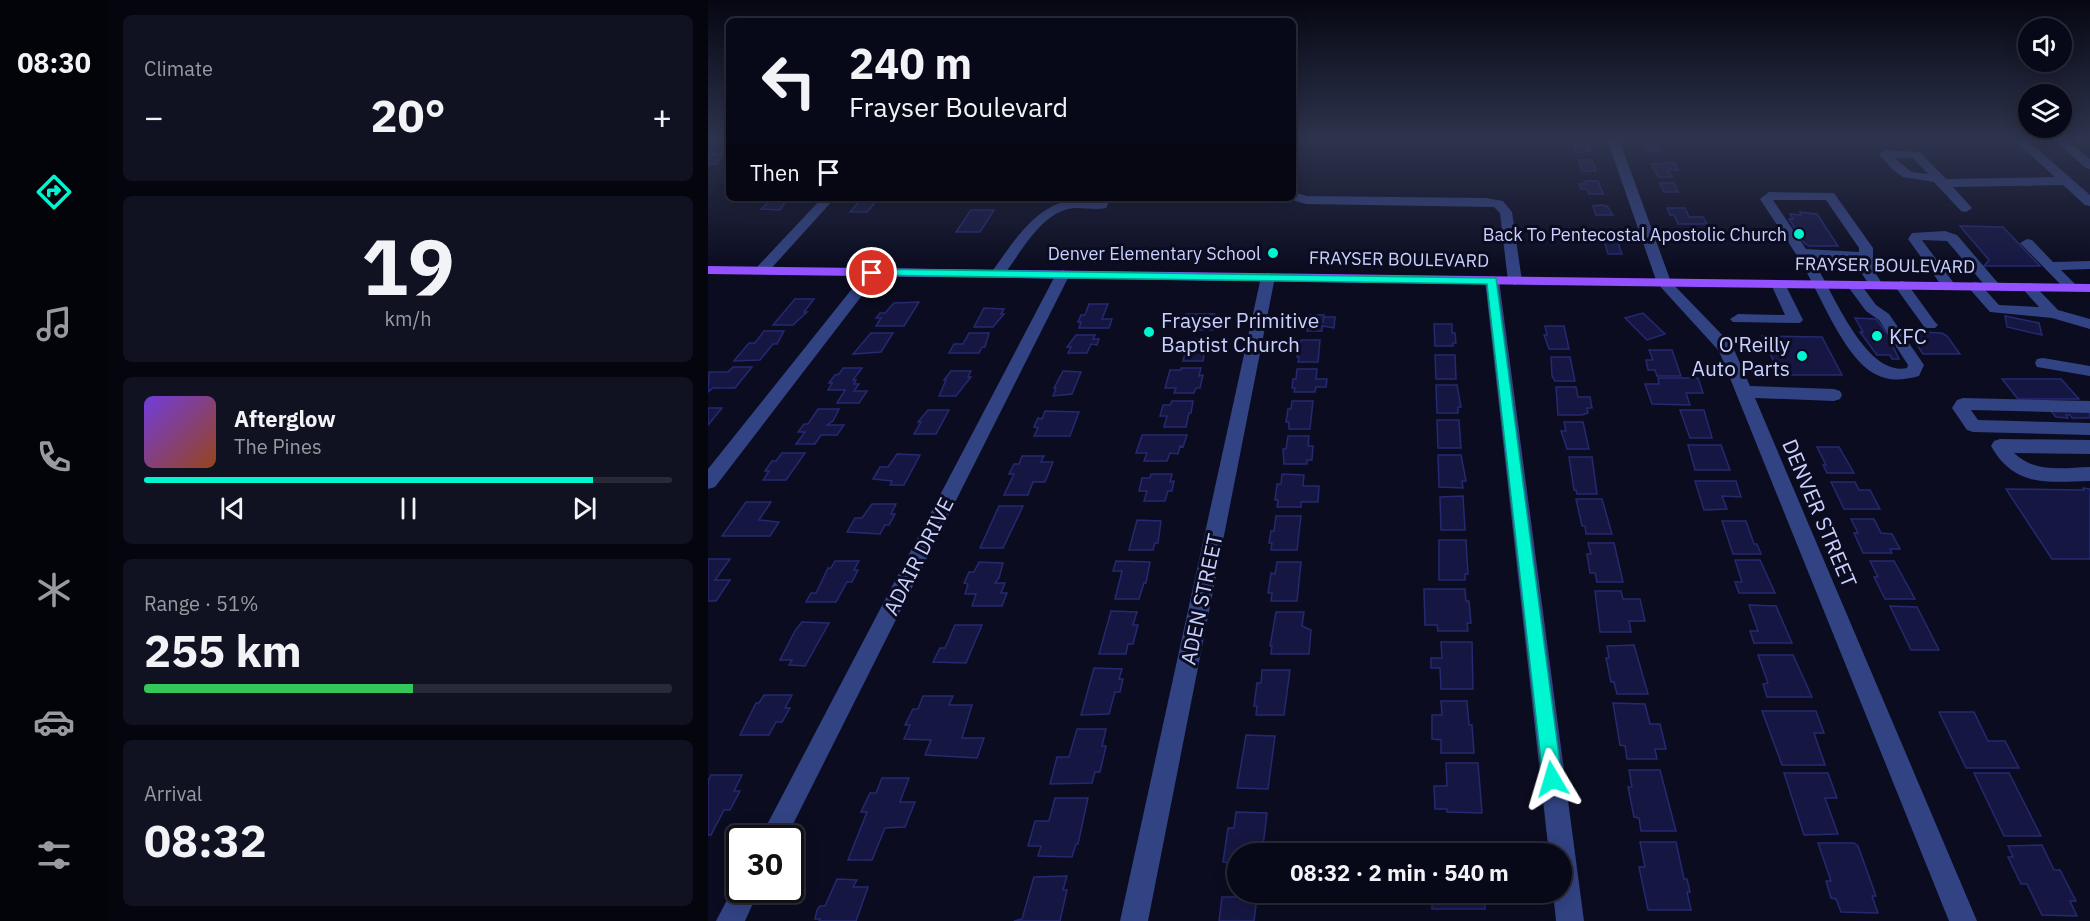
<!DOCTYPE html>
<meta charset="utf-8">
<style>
:root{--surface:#080918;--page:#111221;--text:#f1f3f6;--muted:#989aa2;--line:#292a37;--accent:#00f5d1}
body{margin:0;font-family:"IBM Plex Sans",sans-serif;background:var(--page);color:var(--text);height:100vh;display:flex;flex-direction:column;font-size:22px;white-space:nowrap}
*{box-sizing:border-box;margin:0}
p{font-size:20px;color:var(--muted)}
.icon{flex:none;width:33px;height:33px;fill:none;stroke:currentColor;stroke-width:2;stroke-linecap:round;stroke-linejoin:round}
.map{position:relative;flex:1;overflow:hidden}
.panel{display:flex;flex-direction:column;gap:15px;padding:15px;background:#04050d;width:600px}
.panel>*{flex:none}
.top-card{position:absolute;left:18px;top:18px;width:570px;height:183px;border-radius:9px;box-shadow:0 3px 15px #0003,0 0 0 2px var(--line);background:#080918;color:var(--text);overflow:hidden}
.buttons{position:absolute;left:1310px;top:18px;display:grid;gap:12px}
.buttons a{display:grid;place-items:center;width:54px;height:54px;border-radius:50%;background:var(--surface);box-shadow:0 3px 15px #0003,0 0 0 2px var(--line);font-size:30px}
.speed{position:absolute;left:18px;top:825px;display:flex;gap:12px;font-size:30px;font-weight:700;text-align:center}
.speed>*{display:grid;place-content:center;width:78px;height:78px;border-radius:50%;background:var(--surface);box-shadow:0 3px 15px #0003,0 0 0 2px var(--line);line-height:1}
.speed .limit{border:3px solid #111;border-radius:9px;background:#fff;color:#111}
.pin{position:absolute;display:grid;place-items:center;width:51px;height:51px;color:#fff;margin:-26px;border:3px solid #fff;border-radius:50%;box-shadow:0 2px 6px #0007}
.me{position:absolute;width:66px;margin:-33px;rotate:353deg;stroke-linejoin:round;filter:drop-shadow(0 0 4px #0008)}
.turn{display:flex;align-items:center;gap:21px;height:126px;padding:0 24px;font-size:27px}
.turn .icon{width:78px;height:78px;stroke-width:2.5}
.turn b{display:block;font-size:42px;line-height:51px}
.then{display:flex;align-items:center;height:57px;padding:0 24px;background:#0003;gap:12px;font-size:22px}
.big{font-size:45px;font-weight:700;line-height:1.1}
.panel .card{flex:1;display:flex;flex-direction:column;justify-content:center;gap:9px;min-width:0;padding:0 21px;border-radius:9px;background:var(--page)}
.panel .dial{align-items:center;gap:0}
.dial b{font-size:78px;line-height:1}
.song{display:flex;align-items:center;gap:18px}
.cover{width:72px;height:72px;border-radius:9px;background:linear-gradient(135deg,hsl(260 70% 55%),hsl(20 70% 35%))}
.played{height:6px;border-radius:3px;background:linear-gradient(90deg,var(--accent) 85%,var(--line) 85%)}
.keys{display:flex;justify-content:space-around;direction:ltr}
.heat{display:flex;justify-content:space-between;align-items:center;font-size:33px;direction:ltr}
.charge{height:9px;border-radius:4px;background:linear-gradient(90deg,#34c759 51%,var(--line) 0)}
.trip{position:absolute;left:519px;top:843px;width:345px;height:60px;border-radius:30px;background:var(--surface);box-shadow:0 3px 15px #0003,0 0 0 2px var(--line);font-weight:700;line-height:60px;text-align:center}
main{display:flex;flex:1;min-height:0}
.dock{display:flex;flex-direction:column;width:108px;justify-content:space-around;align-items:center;background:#03040a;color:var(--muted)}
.dock .icon{width:42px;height:42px}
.dock .current{color:var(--accent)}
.dock b{font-size:27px;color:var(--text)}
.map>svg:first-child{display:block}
.building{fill:#151742;stroke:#252970;stroke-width:1.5}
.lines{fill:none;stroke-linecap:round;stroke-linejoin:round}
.minor{fill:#324383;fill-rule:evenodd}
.major{fill:#9351ff;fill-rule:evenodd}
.route{fill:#00f5d1;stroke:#009f88;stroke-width:1.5}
.poi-dot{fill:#00f5d1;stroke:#0b0c20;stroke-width:2}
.labels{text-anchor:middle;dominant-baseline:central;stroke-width:6;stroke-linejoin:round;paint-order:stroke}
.far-poi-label{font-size:18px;fill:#cad1ff;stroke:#0b0c20;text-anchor:end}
.far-street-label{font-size:18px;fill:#cad1ff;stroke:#0b0c20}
.poi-label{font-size:21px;fill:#cad1ff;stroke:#0b0c20;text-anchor:start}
.street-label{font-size:21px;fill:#cad1ff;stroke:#0b0c20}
</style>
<main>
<nav class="dock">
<b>08:30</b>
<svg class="icon current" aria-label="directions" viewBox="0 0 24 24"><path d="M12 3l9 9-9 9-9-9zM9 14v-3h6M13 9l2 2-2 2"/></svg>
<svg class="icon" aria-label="music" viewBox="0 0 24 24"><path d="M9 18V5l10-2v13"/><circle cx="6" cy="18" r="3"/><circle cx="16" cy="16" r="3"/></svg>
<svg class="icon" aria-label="phone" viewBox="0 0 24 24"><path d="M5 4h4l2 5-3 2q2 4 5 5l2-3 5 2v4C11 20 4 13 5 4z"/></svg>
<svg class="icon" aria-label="climate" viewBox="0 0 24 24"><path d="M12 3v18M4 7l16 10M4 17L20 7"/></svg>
<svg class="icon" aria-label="car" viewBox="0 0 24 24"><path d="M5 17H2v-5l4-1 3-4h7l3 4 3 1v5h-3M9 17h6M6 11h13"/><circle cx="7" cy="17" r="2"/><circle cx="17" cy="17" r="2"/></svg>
<svg class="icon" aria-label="filters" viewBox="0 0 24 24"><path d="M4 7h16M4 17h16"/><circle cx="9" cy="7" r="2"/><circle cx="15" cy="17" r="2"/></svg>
</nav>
<section class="panel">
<div class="card"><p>Climate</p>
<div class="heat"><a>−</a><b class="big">20°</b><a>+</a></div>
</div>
<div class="card dial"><b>19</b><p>km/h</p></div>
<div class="card">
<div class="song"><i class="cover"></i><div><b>Afterglow</b><p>The Pines</p></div></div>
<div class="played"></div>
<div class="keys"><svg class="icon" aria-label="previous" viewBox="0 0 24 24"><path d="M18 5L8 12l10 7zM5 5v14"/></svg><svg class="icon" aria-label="pause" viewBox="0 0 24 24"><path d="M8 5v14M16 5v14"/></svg><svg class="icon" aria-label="next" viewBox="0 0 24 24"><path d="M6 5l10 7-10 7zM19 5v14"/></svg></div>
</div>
<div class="card"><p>Range · 51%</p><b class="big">255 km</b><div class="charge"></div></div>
<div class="card"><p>Arrival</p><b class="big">08:32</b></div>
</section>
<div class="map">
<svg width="1382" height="921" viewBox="0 0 1382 921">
<rect width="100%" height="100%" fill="#0b0c20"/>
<!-- building -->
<path class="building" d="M936 143H949L952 151H939L935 147H938Z
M865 144H878L882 151 868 153Z
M7 153 6 155 14 154 9 164 0 165V154Z
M871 160H884L888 171H874Z
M967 163 970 170H960L964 177H950L943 164Z
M877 181H890L895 194H881L879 189H873L871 184H878Z
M952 183H966L970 192H956Z
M65 198H80L72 210 53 209Z
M154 198H171L159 212H142Z
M893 205 899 206 905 215H888L885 206Z
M959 208H977L981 217H995L999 224H970L966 215H962Z
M263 210H286L272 232H248Z
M1092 212 1109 214 1130 246H1101L1096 243 1081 219H1085L1082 214 1093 215Z
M1252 226 1295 227 1332 266H1276L1281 260Z
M894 234H908L911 237V246L914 254H900Z
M87 299H106L96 312H99L85 325H65Z
M211 302 196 326H168L173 318H168L172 313H177L186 303Z
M381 304H400L394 319H404L401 328H371L373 322H370L373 315H377Z
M276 308 296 309 293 314H296L285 327H266Z
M935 313 957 334 939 340 917 318Z
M478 314H507L505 330H484L485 325H475Z
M601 315H616L615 323 616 317H627L626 328 614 326V331H599Z
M1297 316 1331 323 1334 335 1299 327Z
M1147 318 1168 319 1186 342H1183L1191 359H1184L1182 355H1169L1152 332H1155Z
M726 324H744V333H747L748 343H745V346H727Z
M837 326H856L861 349H841L836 335H839Z
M56 331H76L69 344H65L52 360 26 361 41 343H47Z
M1213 332 1234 333 1239 336 1252 354H1215L1203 336H1206L1204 333Z
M163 333H185L173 352 145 354Z
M261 333H281L277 347H274L271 353H241L246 344H255Z
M368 335H387L385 339H391L389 345 383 344 379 353H360L363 347H359Z
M1054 336 1114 337 1134 375H1072Z
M481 339H500V350H497L495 361H475Z
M593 340H612L610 362H590L591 357H589Z
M941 350H964L973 376H949L947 370H940L938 360H945Z
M727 355H747L748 379H728Z
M843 357H862L867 381H847L844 376Z
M25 367H44L27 388H5L0 392 1 372H20Z
M135 368H154L145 380H148L146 384H151L146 391H159L151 403H129L137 390H120L124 383H121L127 375 131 374Z
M473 368H493L491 376 495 375 492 388H488L486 393H466L468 388H457L462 370H473Z
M589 369H609L608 379H619L618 387H608L607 392H586L587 388H584L585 379H588Z
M243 371H263L260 377H263L248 396H231L238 380H236Z
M355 371 373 372 364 394 345 396 348 388H346Z
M950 378H990L995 393H978L982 405 944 404 937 384H951Z
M1294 379H1353L1371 399H1310Z
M728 385H749L753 407H750V413H729Z
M848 387H868L870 397H882L884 408H879L880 413 874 415H850Z
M464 401H485L483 413H481L478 427H456L459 416H452L455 405H462Z
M584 401H605L602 429H581V422H578L580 409H583Z
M0 408H14L0 425Z
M110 409H131L125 421 119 425H136L129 435H113L107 444H88L97 432H90L96 424H100Z
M220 410H241L228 434H206L213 422H210Z
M972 410H996L1004 438H982Z
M1382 410V418H1364L1362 415H1358L1360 418 1348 417 1343 411Z
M337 411 371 412 362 436H326L330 428 326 427 330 418 334 419Z
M729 420H751L753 448H730Z
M856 422H875L881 449H859L853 431H858Z
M434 435H479L475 447 472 446 470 454 462 453 459 461H436L439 453H428Z
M580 436H601L600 446H605L604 460H599V464H576L575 449H578Z
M980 445H1013L1022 470H987Z
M1109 447H1131L1146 473H1119L1115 465H1118Z
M74 453H97L78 480H55L61 471H57L64 461H68Z
M189 454 212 455 196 485H182L184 481 165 479 172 467H180Z
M730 455H753L758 481H754L755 488 731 487Z
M314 456H336L333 462H345L337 482H325L320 495H296L306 474H301L306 464H311Z
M861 457H884L889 494H869L868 490H866Z
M443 474H464L462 482 466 481 464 491H460L457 501H436L439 491H431L434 478H442Z
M574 474 596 475 595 486H611L610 502H593V507H569L570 500H567L569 484H573Z
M987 481H1028L1033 497 1014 496 1019 509 996 510Z
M1123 482H1147L1151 490H1162L1172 509H1136Z
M1375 488 1382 489V559H1344L1298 489 1376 490Z
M755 496 757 530H733L732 497Z
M868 499H894L904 534H878L877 526H874Z
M38 502H63L51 520 71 522 62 536H14Z
M164 504H188L183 514H187L181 525H177L172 534 139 532 147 518H154Z
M291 506H315L295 548H272Z
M568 516H593L589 550H563L564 543H561L563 531H566Z
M1143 519H1166L1173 533 1184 534 1192 549H1182L1184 553H1155L1146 533H1150Z
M429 520 453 521 450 543H447L445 550H421Z
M1014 521H1038L1046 544H1049L1053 554H1025Z
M731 540H758L760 574H757V580H731Z
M880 543H906L915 582H889L887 573H882L879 554H883Z
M0 559H22L7 580H22L8 601H0Z
M1027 560H1052L1067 593H1031L1027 582H1034Z
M127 561H151L146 570H150L144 582H139L128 602H98L103 593H108L120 568H123Z
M408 561 442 562 438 583H436L431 599H407L414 571H405Z
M1162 561H1186L1207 599H1177L1166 577H1170Z
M271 562 295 563 291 578 287 583H297L293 593H299L294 606H264L268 594H257L260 584 256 583 261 572H266Z
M569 562H593L589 601H563L564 593H560L563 573 567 574Z
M716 589H757L758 601H761L763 623H759L760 631H730L729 625H717Z
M887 591H913L915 599H932L937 621H921L923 632H892Z
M1041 605 1068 606 1084 643H1046L1042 631H1050Z
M1182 606 1209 607 1231 650H1203Z
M403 611 429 612 425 625H430L425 644H420L418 654H391Z
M568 612H596L594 626 603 630 601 654H563L564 646H562Z
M94 622 121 623 97 666 81 665 84 660H72L87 631Z
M247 625H274L258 663 225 662 232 648H237Z
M733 642H764L765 689H733L732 668H723V658H734Z
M926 645 940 694H909L906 682H903L898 658H901L899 646Z
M1050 655H1085L1104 697H1059L1055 684 1060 683Z
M386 668 414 669 411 679H415L412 692H407L401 714 373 715Z
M554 670H582L576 715H548L549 706H546L549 683H553Z
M56 695H84L77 708H82L74 722H68L61 735H32L48 703H51Z
M215 696H245L241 705H264L254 738H276L269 758 217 755 223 740 196 739 202 725H197L205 709H210Z
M733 701H759L761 725H764L766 753H733V740L724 739V715H734Z
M905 703 937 704 942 724H952L958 749H947L949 759H919L917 746 912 745Z
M1054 711H1108L1116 733H1106L1117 765H1074Z
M1231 712H1266L1280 741H1297L1311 768H1258Z
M369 729H398L394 746H398L392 772H387L384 783 342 784 349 757H361Z
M538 735 567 736 560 789 529 788Z
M738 763H770L774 813 739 812V809H727L726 786H739Z
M921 770H952L968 831H933L931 818 926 817 920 787H924Z
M1076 773H1120L1129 798H1117L1130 834 1096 835Z
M1266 773H1301L1333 836H1296Z
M3 775H34L26 791H32L22 810H16L3 835H0V781Z
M174 778H201L192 802H207L197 827 177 828 164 860H140L159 812H153L162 793H168Z
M347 798H380L370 844H368L364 857 330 856 333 846H320L327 821H341Z
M528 812 559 813 554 854H530V872H520L521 863 515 862 520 828H526Z
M932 842H968L976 879H979L982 892H979L983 910H940L931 867H937Z
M1110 843H1146L1150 846 1168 896H1164L1170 913 1133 912 1128 899 1123 898 1118 881H1123Z
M1334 845 1346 870H1352L1368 901H1362L1369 916 1334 915 1319 884H1313L1300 857H1305L1300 846Z
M723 846H777L778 854H723Z
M359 876 355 890H359L352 921H306L314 919 326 877Z
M129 879 149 880 145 887H160L148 921H111L112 919H107L109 910 112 906H117Z
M724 892H777V909H724Z
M514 897H549L546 921H511Z"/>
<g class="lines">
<!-- minor -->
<path class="minor" d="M899 139H911L963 282 1024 345 1042 386 1126 389 1132 391 1134 395 1132 399 1126 401 1047 398 1269 921H1241L1011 351 949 283Z
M1305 139H1318L1382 195V206L1377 205 1355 185 1245 187 1264 208 1258 212 1253 211 1226 182 1195 177 1185 170 1171 154 1177 150 1212 152 1238 179 1347 177ZM1186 158H1205L1220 174 1204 172Z
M1345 139H1358L1382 159V169L1378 168Z
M585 192 599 196 778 198 795 201 804 212 814 281 807 285 800 281 792 213 786 207 598 204 581 199 585 198Z
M1061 192 1126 193 1165 248V269L1175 285 1168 289 1163 288 1151 269V260L1104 259C1124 288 1156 377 1199 368L1200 365 1171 320 1158 311 1141 288 1139 285 1141 282H1151L1168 305 1181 314 1216 365 1211 376C1195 380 1182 382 1167 374 1136 358 1112 294 1094 264 1081 242 1066 221 1052 199ZM1065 200H1118L1151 248V252L1098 249Z
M114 198H127L59 273H49L47 270 49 267Z
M391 198H403L398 208C385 211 372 206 360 209 331 216 312 254 295 276H285L283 273C302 247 326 206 361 201 370 200 380 201 389 201Z
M1237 231 1249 235 1290 283 1292 286 1290 289H1280L1239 241 1214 240 1248 286 1241 290 1236 289 1200 239 1204 233Z
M1319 239 1324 240 1345 262 1382 261V269L1353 270 1370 287 1368 290H1358L1312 243Z
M164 269 169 270 171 273 169 276 7 487 0 489V469L159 270Z
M355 270 362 274 78 838H52L348 274Z
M560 273 567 277 440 921H412L553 277Z
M784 276 791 280 876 921H848L845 892H854V854H841L777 280Z
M1070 280 1077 284 1095 320 1092 323 1025 322 1022 319 1030 314 1077 315 1063 284Z
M1193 281 1198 282 1227 322 1230 325 1227 328H1217L1186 285Z
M1266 282 1271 283 1291 305 1331 307 1313 287 1320 283 1325 284 1350 310 1382 319V329L1344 318 1282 312 1259 286Z
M1335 358 1382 366V376L1329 367 1327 363 1329 359Z
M1255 398 1382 401V413L1263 410 1270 420 1382 423V435L1265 432 1259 430 1244 408 1249 400Z
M1292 439 1382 440V454L1306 453C1327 473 1354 468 1382 467V481C1340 482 1307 488 1283 446L1286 441Z
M32 879V890H51L37 921H8L29 881Z"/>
<!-- major -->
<path class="major" d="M0 266 1382 284V292L0 274Z"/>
</g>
<!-- sky -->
<linearGradient id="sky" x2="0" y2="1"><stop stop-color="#060712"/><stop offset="0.52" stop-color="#2e344e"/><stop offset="1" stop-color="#2e344e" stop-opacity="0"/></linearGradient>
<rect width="1382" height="268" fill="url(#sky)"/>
<!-- route -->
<path class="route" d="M164 269 788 278 854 779 851 785 844 788 838 785 835 779 779 284 160 275V270Z"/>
<!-- markers -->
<g class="poi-dot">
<circle cx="1091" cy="234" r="6"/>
<circle cx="565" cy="253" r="6"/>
<circle cx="441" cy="332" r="6"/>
<circle cx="1169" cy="336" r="6"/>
<circle cx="1094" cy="356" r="6"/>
</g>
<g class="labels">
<!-- far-poi labels -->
<g class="far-poi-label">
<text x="1079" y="234">Back To Pentecostal Apostolic Church</text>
<text x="553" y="253">Denver Elementary School</text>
</g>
<!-- far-street labels -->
<g class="far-street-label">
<text transform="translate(691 259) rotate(1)">FRAYSER BOULEVARD</text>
<text transform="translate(1177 265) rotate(1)">FRAYSER BOULEVARD</text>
</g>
<!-- poi labels -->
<g class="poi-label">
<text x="453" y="320">Frayser Primitive<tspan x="453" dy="24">Baptist Church</tspan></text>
<text x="1181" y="336">KFC</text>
<text x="1082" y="344" text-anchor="end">O'Reilly<tspan x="1082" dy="24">Auto Parts</tspan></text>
</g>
<!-- street labels -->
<g class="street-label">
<text transform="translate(1112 513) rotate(67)">DENVER STREET</text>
<text transform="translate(210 556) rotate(-63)">ADAIR DRIVE</text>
<text transform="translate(493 599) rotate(-78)">ADEN STREET</text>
</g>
</g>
</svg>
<div class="buttons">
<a><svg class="icon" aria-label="sound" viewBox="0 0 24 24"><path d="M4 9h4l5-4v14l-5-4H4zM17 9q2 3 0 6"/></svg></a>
<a><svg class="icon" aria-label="layers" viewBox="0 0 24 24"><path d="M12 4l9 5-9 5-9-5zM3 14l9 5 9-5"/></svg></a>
</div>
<div class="speed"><div class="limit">30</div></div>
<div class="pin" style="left:164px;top:273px;background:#d93025"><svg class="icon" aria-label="arrive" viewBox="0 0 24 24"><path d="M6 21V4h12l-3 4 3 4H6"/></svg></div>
<svg class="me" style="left:844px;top:779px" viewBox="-20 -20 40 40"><path d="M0-17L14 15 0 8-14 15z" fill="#00f5d1" stroke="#fff" stroke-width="4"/></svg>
<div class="trip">08:32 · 2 min · 540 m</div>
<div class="top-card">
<div class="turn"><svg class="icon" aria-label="left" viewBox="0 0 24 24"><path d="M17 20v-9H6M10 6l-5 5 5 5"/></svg><div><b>240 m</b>Frayser Boulevard</div></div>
<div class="then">Then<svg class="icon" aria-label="arrive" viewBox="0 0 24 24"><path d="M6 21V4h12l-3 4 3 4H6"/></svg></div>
</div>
</div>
</main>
